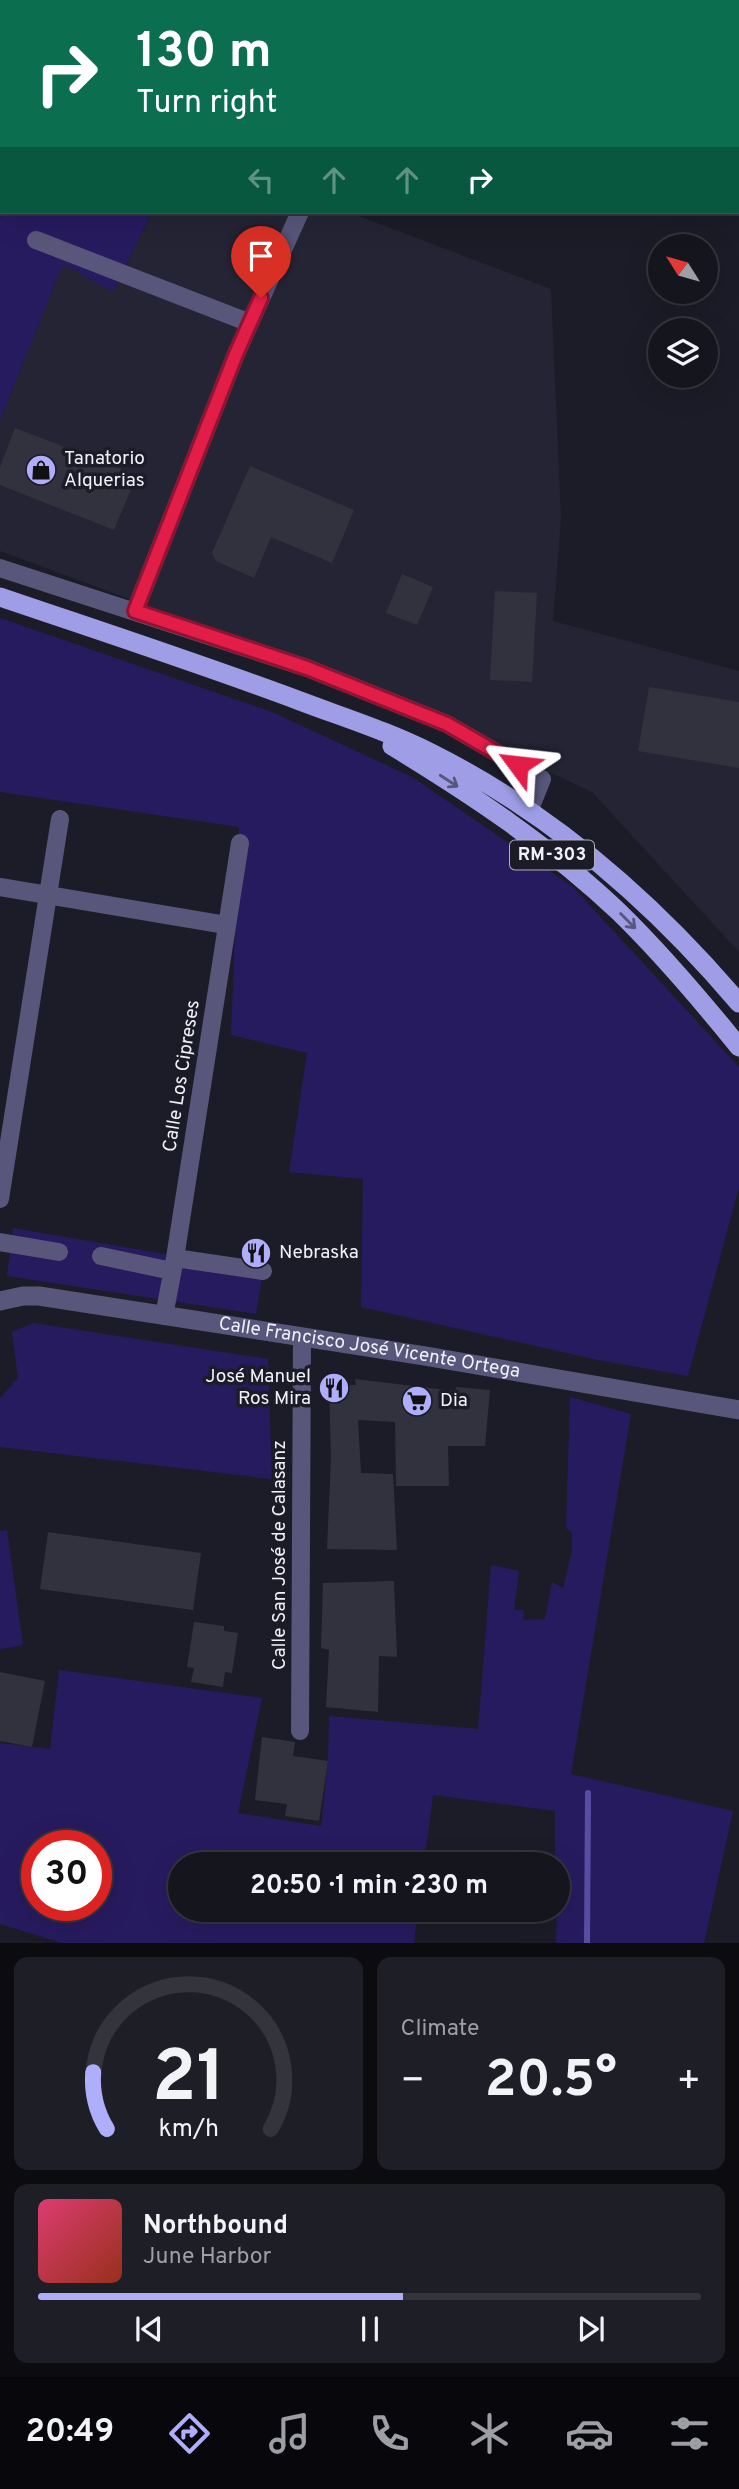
<!DOCTYPE html>
<meta charset="utf-8">
<style>
:root{--surface:#15151e;--page:#1e1e27;--text:#f1f3f6;--muted:#9d9fa4;--line:#34343c;--accent:#afaefa}
body{margin:0;font-family:Overpass,sans-serif;background:var(--page);color:var(--text);height:100vh;display:flex;flex-direction:column;font-size:26px;white-space:nowrap}
*{box-sizing:border-box;margin:0}
p{font-size:23px;color:var(--muted)}
.icon{flex:none;width:38px;height:38px;fill:none;stroke:currentColor;stroke-width:2;stroke-linecap:round;stroke-linejoin:round}
.map{position:relative;height:1943px;overflow:hidden}
.side{display:flex;flex-direction:column;gap:14px;padding:14px;background:#0c0c10;flex:1}
.side>*{flex:none}
.guide{position:absolute;left:0px;top:0px;width:740px;height:214px;box-shadow:0 7px 28px #0002,0 0 0 2px var(--line);background:#0b6e4f;color:#fff;overflow:hidden}
.needle{width:46px;rotate:307deg}
.tools{position:absolute;left:648px;top:234px;display:grid;gap:14px}
.tools a{display:grid;place-items:center;width:70px;height:70px;border-radius:50%;background:var(--surface);box-shadow:0 7px 28px #0002,0 0 0 2px var(--line);font-size:35px}
.speed{position:absolute;left:21px;top:1830px;display:flex;gap:14px;font-size:35px;font-weight:700;text-align:center}
.speed>*{display:grid;place-content:center;width:91px;height:91px;border-radius:50%;background:var(--surface);box-shadow:0 7px 28px #0002,0 0 0 2px var(--line);line-height:1}
.speed .limit{border:10px solid #d22;background:#fff;color:#111}
.pin{position:absolute;display:grid;place-items:center;width:60px;height:60px;color:#fff;margin:-72px -30px;border-radius:50% 50% 50% 0;rotate:-45deg;box-shadow:0 0 7px #0007}
.pin .icon{rotate:45deg}
.me{position:absolute;width:77px;margin:-38px;rotate:300deg;stroke-linejoin:round;filter:drop-shadow(0 0 5px #0008)}
.turn{display:flex;align-items:center;gap:24px;height:147px;padding:0 21px;font-size:32px}
.turn .icon{width:91px;height:91px;stroke-width:2.5}
.turn b{display:block;font-size:49px;line-height:60px}
.lanes{display:flex;align-items:center;height:66px;padding:0 21px;background:#0003;justify-content:center;gap:35px;direction:ltr}
.lanes .off{opacity:.35}
.big{font-size:52px;font-weight:700;line-height:1.1}
.side .card{flex:1;display:flex;flex-direction:column;justify-content:center;gap:10px;min-width:0;padding:0 24px;border-radius:14px;background:var(--page)}
.side .dial{align-items:center;gap:0}
.dial svg{height:182px;overflow:visible;fill:none;stroke:var(--line);stroke-width:7;stroke-linecap:round;text-anchor:middle}
.dial text{fill:var(--text);stroke:none}
.song{display:flex;align-items:center;gap:21px}
.cover{width:84px;height:84px;border-radius:10px;background:linear-gradient(135deg,hsl(340 70% 55%),hsl(10 70% 35%))}
.played{height:7px;border-radius:4px;background:linear-gradient(90deg,var(--accent) 55%,var(--line) 55%)}
.keys{display:flex;justify-content:space-around;direction:ltr}
.heat{display:flex;justify-content:space-between;align-items:center;font-size:38px;direction:ltr}
.side .tiles{flex:1;display:grid;gap:14px;grid-template-columns:1fr 1fr}
.card:last-child{grid-column:span 2}
.trip{position:absolute;left:168px;top:1852px;width:402px;height:70px;border-radius:35px;background:var(--surface);box-shadow:0 7px 28px #0002,0 0 0 2px var(--line);font-weight:700;line-height:70px;text-align:center}
.tabs{display:flex;height:112px;justify-content:space-around;align-items:center;background:#08080c;color:var(--muted)}
.tabs .icon{width:49px;height:49px}
.tabs .on{color:var(--accent)}
.tabs b{font-size:32px;color:var(--text)}
.map>svg:first-child{display:block}
.built{fill:#242435}
.green{fill:#271b5f;fill-rule:evenodd}
.lines{fill:none;stroke-linecap:round;stroke-linejoin:round}
.stream{stroke:#564fa1;stroke-width:6}
.building{fill:#32323f}
.minor{stroke:#58577b;stroke-width:18}
.tertiary{stroke:#58577b;stroke-width:19}
.trunk{stroke:#9f9de6;stroke-width:19}
.oneway{stroke:#57567d}
.route-casing{stroke:#92132f;stroke-width:18}
.route{stroke:#e11d48;stroke-width:12}
.labels{text-anchor:middle;dominant-baseline:central;stroke-width:7;stroke-linejoin:round;paint-order:stroke}
.shield{fill:#1c1c28;stroke:#b1b1bb;stroke-width:2}
.shield-label{font-size:18px;font-weight:bold;fill:#f1f1fa}
.poi-label{font-size:19px;fill:#f1f1fa;stroke:#1c1c28;text-anchor:start}
.street-label{font-size:19px;fill:#f1f1fa;stroke:#1c1c28}
</style>
<div class="map">
<svg width="739" height="1943" viewBox="0 0 739 1943">
<rect width="100%" height="100%" fill="#1c1c28"/>
<!-- built -->
<path class="built" d="M152 212H348L551 289 561 518 553 621 739 671V952L592 792 447 724 170 614 0 551V420L63 264 113 292Z"/>
<!-- green -->
<path class="green" d="M3 212H152L113 292 63 264 0 420V218Z
M0 618 272 712 412 777 573 887 739 1067V1187L688 1376 598 1360 361 1307 363 1179 289 1172 307 1053 231 1035 239 827 0 792Z
M13 1228 263 1271 256 1314 7 1276Z
M33 1323 268 1359 272 1479 0 1447V1398L18 1378 12 1332Z
M570 1397 631 1414 571 1774 733 1811 704 1943H556L558 1864H555V1811L433 1795 424 1864H180V1909H418L414 1943H62L0 1924V1743L50 1749 59 1670 262 1698 238 1813 321 1826 328 1761 329 1716 478 1729 491 1565 519 1571 514 1610H524L523 1620 545 1619 552 1582 563 1588 572 1551V1533L566 1528ZM37 1846H96V1906H37Z
M7 1530 23 1645 0 1649V1531Z"/>
<g class="lines">
<!-- stream -->
<path class="stream" d="M587 1943 588 1793"/>
</g>
<!-- building -->
<path class="building" d="M15 428 137 475 114 530 0 485V467Z
M250 466 354 510 332 563 271 537 254 578 216 561 212 553Z
M402 574 433 587 417 625 386 613Z
M495 591 537 593 532 682 490 680Z
M649 687 739 702V768L638 751Z
M355 1379 455 1391 456 1387 490 1390 485 1446H448L449 1486H396L395 1422 358 1420 361 1473 393 1474 397 1550 327 1549 331 1457 329 1385H356Z
M48 1532 201 1553 193 1610 40 1589Z
M394 1581 397 1657 379 1656 378 1712 326 1707 329 1650 321 1648 323 1583Z
M194 1622 224 1626V1631L238 1633 232 1673 225 1672 223 1687 191 1682 194 1668 187 1667Z
M0 1672 45 1681 32 1747 0 1741Z
M262 1737 295 1742 293 1756 328 1761 319 1821 285 1816 287 1804 255 1800Z"/>
<g class="lines">
<!-- minor -->
<path class="minor" d="M371 0 372 2
M36 240 250 323
M0 568 307 668 447 724 542 779 529 811
M135 611 236 354 300 212
M0 887 226 925
M0 1199 60 819
M0 1242 59 1252
M101 1256 172 1271
M175 1258 263 1271
M164 1316 175 1258 240 843
M300 1731 302 1337"/>
<!-- tertiary -->
<path class="tertiary" id="s1" d="M0 1301 23 1296H39L425 1356 739 1410"/>
<!-- trunk -->
<path class="trunk" d="M0 597C100 631 201 664 300 701 345 718 390 732 433 754 551 813 654 903 739 1003
M392 746C471 794 551 847 619 912 662 954 701 1000 739 1047"/>
</g>
<!-- one-way arrows -->
<defs><path id="oneway-shaft" d="M-6 0H5M1.5-3L5.5 0L1.5 3" fill="none" stroke-width="1.6" stroke-linecap="round" stroke-linejoin="round" transform="scale(1.75)"/></defs>
<g class="oneway">
<use href="#oneway-shaft" transform="translate(449 781) rotate(33)"/>
<use href="#oneway-shaft" transform="translate(628 921) rotate(45)"/>
</g>
<g class="lines">
<!-- route casing -->
<g class="route-casing">
<path id="route" d="M261 298 236 354 135 611 307 668 447 724 518 765"/>
</g>
<!-- route -->
<use href="#route" class="route"/>
</g>
<!-- icons -->
<defs>
<g id="shop-disc" transform="scale(1.575)"><circle r="9.5" fill="#afaefa" stroke="#1c1c28"/><path d="M-5-2.5h2.3a2.7 3.5 0 0 1 5.4 0H5L5.5 6h-11ZM-1.5-2.5h3a1.5 2.3 0 0 0-3 0Z" fill="#111"/></g>
<g id="restaurant-disc" transform="scale(1.575)"><circle r="9.5" fill="#afaefa" stroke="#1c1c28"/><path d="M-5-6h1v4h1v-4h1v4h1v-4h1v5L-1.5 .5V6h-2V.5L-5-1ZM5-6V6H3V1.5H1.5Q1.5-4 5-6Z" fill="#111"/></g>
<g id="supermarket-disc" transform="scale(1.575)"><circle r="9.5" fill="#afaefa" stroke="#1c1c28"/><path d="M-6-5.5h2.5l.6 2H6L4.5 2H-2.5L-4.4-4H-6ZM-1.5 3.2a1.3 1.3 0 1 0 .1 0ZM3 3.2a1.3 1.3 0 1 0 .1 0Z" fill="#111"/></g>
</defs>
<g fill-rule="evenodd">
<use href="#shop-disc" x="41" y="470"/>
<use href="#restaurant-disc" x="256" y="1253"/>
<use href="#restaurant-disc" x="334" y="1388"/>
<use href="#supermarket-disc" x="417" y="1401"/>
</g>
<g class="labels">
<!-- shield labels -->
<rect class="shield" x="510" y="840.5" width="84" height="29" rx="5"/>
<g class="shield-label">
<text x="552" y="855">RM-303</text>
</g>
<!-- poi labels -->
<g class="poi-label">
<text x="64" y="459">Tanatorio<tspan x="64" dy="22">Alquerias</tspan></text>
<text x="279" y="1253">Nebraska</text>
<text x="311" y="1377" text-anchor="end">José Manuel<tspan x="311" dy="22">Ros Mira</tspan></text>
<text x="440" y="1401">Dia</text>
</g>
<!-- street labels -->
<g class="street-label">
<text transform="translate(182 1076) rotate(-81)">Calle Los Cipreses</text>
<text stroke="none"><textPath href="#s1" startOffset="374">Calle Francisco José Vicente Ortega</textPath></text>
<text transform="translate(280 1555) rotate(-90)">Calle San José de Calasanz</text>
</g>
</g>
</svg>
<div class="tools">
<a><svg class="needle" viewBox="-14 -14 28 28"><path d="M0-13l5 13h-10z" fill="#e53935"/><path d="M0 13l5-13h-10z" fill="#9d9fa4"/></svg></a>
<a><svg class="icon" aria-label="layers" viewBox="0 0 24 24"><path d="M12 4l9 5-9 5-9-5zM3 14l9 5 9-5"/></svg></a>
</div>
<div class="speed"><div class="limit">30</div></div>
<div class="pin" style="left:261px;top:298px;background:#d93025"><svg class="icon" aria-label="arrive" viewBox="0 0 24 24"><path d="M6 21V4h12l-3 4 3 4H6"/></svg></div>
<svg class="me" style="left:518px;top:765px" viewBox="-20 -20 40 40"><path d="M0-17L14 15 0 8-14 15z" fill="#e11d48" stroke="#fff" stroke-width="4"/></svg>
<div class="trip">20:50 · 1 min · 230 m</div>
<div class="guide">
<div class="turn"><svg class="icon" aria-label="right" viewBox="0 0 24 24"><path d="M7 20v-9h11M14 6l5 5-5 5"/></svg><div><b>130 m</b>Turn right</div></div>
<div class="lanes"><svg class="icon off" aria-label="left" viewBox="0 0 24 24"><path d="M17 20v-9H6M10 6l-5 5 5 5"/></svg><svg class="icon off" aria-label="ahead" viewBox="0 0 24 24"><path d="M12 20V5M6 11l6-6 6 6"/></svg><svg class="icon off" aria-label="ahead" viewBox="0 0 24 24"><path d="M12 20V5M6 11l6-6 6 6"/></svg><svg class="icon" aria-label="right" viewBox="0 0 24 24"><path d="M7 20v-9h11M14 6l5 5-5 5"/></svg></div>
</div>
</div>
<section class="side">
<div class="tiles">
<div class="card dial"><svg viewBox="0 0 100 80">
<path d="M14 69A42 42 0 1 1 86 69"/>
<path d="M14 69A42 42 0 0 1 8 44" stroke="#afaefa"/>
<text x="50" y="56" font-size="32" font-weight="700">21</text>
<text x="50" y="72" font-size="11">km/h</text>
</svg></div>
<div class="card"><p>Climate</p>
<div class="heat"><a>−</a><b class="big">20.5°</b><a>+</a></div>
</div>
<div class="card">
<div class="song"><i class="cover"></i><div><b>Northbound</b><p>June Harbor</p></div></div>
<div class="played"></div>
<div class="keys"><svg class="icon" aria-label="previous" viewBox="0 0 24 24"><path d="M18 5L8 12l10 7zM5 5v14"/></svg><svg class="icon" aria-label="pause" viewBox="0 0 24 24"><path d="M8 5v14M16 5v14"/></svg><svg class="icon" aria-label="next" viewBox="0 0 24 24"><path d="M6 5l10 7-10 7zM19 5v14"/></svg></div>
</div>
</div>
</section>
<nav class="tabs">
<b>20:49</b>
<svg class="icon on" aria-label="directions" viewBox="0 0 24 24"><path d="M12 3l9 9-9 9-9-9zM9 14v-3h6M13 9l2 2-2 2"/></svg>
<svg class="icon" aria-label="music" viewBox="0 0 24 24"><path d="M9 18V5l10-2v13"/><circle cx="6" cy="18" r="3"/><circle cx="16" cy="16" r="3"/></svg>
<svg class="icon" aria-label="phone" viewBox="0 0 24 24"><path d="M5 4h4l2 5-3 2q2 4 5 5l2-3 5 2v4C11 20 4 13 5 4z"/></svg>
<svg class="icon" aria-label="climate" viewBox="0 0 24 24"><path d="M12 3v18M4 7l16 10M4 17L20 7"/></svg>
<svg class="icon" aria-label="car" viewBox="0 0 24 24"><path d="M5 17H2v-5l4-1 3-4h7l3 4 3 1v5h-3M9 17h6M6 11h13"/><circle cx="7" cy="17" r="2"/><circle cx="17" cy="17" r="2"/></svg>
<svg class="icon" aria-label="filters" viewBox="0 0 24 24"><path d="M4 7h16M4 17h16"/><circle cx="9" cy="7" r="2"/><circle cx="15" cy="17" r="2"/></svg>
</nav>
